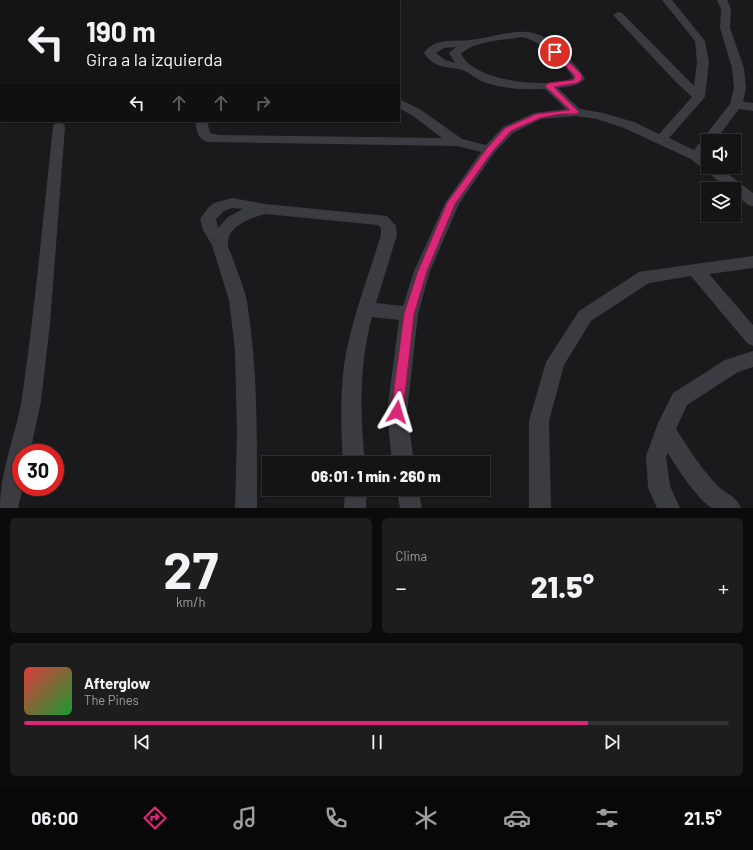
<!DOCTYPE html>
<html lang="es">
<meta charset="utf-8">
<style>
:root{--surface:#141415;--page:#1d1d1e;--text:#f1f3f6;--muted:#9d9ea0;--line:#333334;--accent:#db2777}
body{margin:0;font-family:Barlow,sans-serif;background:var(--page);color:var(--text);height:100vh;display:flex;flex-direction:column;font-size:15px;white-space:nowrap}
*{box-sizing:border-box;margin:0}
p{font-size:13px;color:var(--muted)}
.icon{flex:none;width:22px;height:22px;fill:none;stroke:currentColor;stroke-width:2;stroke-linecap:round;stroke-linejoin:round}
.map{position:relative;height:508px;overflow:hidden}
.details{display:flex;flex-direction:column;gap:10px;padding:10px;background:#0b0b0c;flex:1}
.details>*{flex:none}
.top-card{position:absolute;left:0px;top:0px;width:400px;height:122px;box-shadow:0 1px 3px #0004,0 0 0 1px var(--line);background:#141415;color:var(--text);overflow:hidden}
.fabs{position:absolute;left:701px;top:134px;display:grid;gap:8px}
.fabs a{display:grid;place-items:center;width:40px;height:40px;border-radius:0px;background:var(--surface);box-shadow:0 1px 3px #0004,0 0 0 1px var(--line);font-size:20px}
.speed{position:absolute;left:12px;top:444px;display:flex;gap:8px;font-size:20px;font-weight:700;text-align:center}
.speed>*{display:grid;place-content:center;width:52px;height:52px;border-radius:50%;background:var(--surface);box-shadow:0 1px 3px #0004,0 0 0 1px var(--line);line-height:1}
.speed .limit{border:6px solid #d22;background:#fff;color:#111}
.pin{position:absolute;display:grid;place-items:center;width:34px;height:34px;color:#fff;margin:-17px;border:2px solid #fff;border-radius:50%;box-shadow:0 1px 4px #0007}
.me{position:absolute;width:44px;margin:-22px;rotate:7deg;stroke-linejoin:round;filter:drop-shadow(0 0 3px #0008)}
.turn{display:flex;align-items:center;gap:14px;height:84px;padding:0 20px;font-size:18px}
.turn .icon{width:52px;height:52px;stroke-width:2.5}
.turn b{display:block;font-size:28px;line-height:34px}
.lanes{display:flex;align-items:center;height:38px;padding:0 20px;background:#0003;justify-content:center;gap:20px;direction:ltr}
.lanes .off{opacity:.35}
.big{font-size:30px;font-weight:800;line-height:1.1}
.details .tile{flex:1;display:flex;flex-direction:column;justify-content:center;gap:6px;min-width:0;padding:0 14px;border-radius:6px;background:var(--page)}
.details .dial{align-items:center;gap:0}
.dial b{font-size:52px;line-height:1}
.song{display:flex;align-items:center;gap:12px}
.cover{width:48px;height:48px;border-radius:6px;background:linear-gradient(135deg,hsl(0 70% 55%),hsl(130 70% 35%))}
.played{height:4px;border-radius:2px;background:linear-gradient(90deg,var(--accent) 80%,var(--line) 80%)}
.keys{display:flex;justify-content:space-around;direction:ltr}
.heat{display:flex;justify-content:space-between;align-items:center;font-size:22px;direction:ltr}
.details .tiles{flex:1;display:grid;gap:10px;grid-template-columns:1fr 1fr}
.tile:last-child{grid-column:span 2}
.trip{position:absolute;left:262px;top:456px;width:228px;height:40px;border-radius:0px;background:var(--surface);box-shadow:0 1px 3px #0004,0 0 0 1px var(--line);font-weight:800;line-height:40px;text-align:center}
.tab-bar{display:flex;height:64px;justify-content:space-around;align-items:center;background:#080808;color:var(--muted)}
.tab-bar .icon{width:28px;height:28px}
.tab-bar .active{color:var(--accent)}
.tab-bar b{font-size:18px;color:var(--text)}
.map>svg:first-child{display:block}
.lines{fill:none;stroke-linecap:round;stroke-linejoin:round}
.street{fill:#3b3c41;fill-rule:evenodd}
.secondary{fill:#494b51;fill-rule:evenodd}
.shaded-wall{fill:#252528}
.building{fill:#434448;stroke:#53555a}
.route{fill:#db2777;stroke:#8e194d}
</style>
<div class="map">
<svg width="753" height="508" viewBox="0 0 753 508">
<rect width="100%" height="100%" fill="#1a1a1c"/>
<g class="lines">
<!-- street -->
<path class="street" d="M662 0H672L705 41 709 62 705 97 669 138 694 150 730 104 734 88 732 68 720 28 721 9 717 0H727L731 9 730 28 744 68 746 88 743 102 753 103V111L739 109 715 141H708V150L704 155 708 159V167H719L753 193V206L748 205 734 193V189H728L691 159 624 128 597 119 576 116 541 119 513 133 494 153 459 204 430 271 418 314 407 412 414 463H392L387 412 399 320 372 317C359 365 360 414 365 463H343C341 430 340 397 344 365 351 320 368 278 381 235V228L378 225 265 214C251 218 227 226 228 244 228 248 231 253 232 256 237 271 244 287 247 302 258 370 257 439 257 508H235L237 434 235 350 229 300 212 245 203 230 200 219 208 208 214 203 232 198 265 204 387 216 396 226 397 235 376 303 403 306 414 271 445 203 481 152 457 146 208 142C197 139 197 130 195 121H207L210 133 219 135 442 138 413 116 399 108V99L421 110 462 139 486 145 503 127 534 113 566 109 545 89C525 90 503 89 484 82 476 79 469 72 462 70 445 65 436 70 424 53 435 37 453 42 470 40 512 35 531 18 566 55 573 63 581 70 585 79 579 86 567 87 558 88L580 109 603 113 634 122 659 134 692 97 674 80 613 15 618 12 622 13 694 86 697 62 695 41ZM521 37C539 39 565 62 573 78 547 89 475 82 461 54 476 40 502 41 521 37ZM456 47 449 53 455 63 445 60 436 53 444 48ZM232 208 243 209 228 217 218 228 216 219 224 211Z
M59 123 64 124 65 127 50 324 41 401 30 453H21V487H23L18 508H0C0 470 16 435 22 398 35 308 43 218 53 127L54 124Z
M753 256V268L709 274 753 325V346L747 343 691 276 649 283 591 321 564 365 549 421 551 508H529V421L546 362 579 311 639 272 645 271Z
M753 351V367L738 372 687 405 676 429C689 449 702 470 719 487 728 495 736 496 741 508 732 508 722 508 713 508 702 506 674 464 668 453L666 456 670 486 680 508H657L648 488 646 456 658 423 673 393 725 360Z
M345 489H367L366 508H344Z
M396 489H418L422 508H400Z"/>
<!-- secondary -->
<path class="secondary" d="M65 0H87L64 1Z
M190 0H204V1H190Z
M248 0H266L247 1Z
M0 2H1V10H0Z
M0 31H1V39H0Z"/>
</g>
<!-- shaded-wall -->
<path class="shaded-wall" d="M0 103H1V113H0Z"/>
<!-- building -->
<path class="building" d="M0 42H1V103H0Z"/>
<!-- route -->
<path class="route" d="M553 50H557L581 74 582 79 577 83 554 87 579 112 576 114H561L540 118 511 131 492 152 455 204 427 271 414 314 403 412 401 416 397 417 393 416 391 412 404 314 418 271 447 203 487 148 505 128 536 114 570 110 545 86 549 83 573 80 575 78 574 75 553 53Z"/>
</svg>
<div class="fabs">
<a><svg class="icon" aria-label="sound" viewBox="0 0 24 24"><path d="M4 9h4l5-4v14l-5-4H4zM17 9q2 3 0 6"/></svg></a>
<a><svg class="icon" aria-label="layers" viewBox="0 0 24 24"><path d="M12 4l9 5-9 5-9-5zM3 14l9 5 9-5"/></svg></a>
</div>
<div class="speed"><div class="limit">30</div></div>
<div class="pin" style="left:555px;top:52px;background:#d93025"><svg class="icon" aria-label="arrive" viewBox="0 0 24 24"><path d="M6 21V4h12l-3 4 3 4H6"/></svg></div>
<svg class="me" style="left:397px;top:412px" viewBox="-20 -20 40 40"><path d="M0-17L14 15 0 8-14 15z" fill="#db2777" stroke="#fff" stroke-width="4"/></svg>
<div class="trip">06:01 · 1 min · 260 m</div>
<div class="top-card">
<div class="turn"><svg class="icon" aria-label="left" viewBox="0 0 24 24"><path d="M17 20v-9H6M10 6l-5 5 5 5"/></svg><div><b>190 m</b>Gira a la izquierda</div></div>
<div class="lanes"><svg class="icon" aria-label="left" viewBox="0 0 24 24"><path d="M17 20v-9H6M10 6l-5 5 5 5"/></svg><svg class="icon off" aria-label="ahead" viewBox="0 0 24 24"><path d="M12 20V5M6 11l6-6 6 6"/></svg><svg class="icon off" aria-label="ahead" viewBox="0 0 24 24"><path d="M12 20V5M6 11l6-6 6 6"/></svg><svg class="icon off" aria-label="right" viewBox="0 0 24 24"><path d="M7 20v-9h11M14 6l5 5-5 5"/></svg></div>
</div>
</div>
<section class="details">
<div class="tiles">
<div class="tile dial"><b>27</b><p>km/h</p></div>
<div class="tile"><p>Clima</p>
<div class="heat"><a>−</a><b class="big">21.5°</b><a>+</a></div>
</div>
<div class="tile">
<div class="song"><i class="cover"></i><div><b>Afterglow</b><p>The Pines</p></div></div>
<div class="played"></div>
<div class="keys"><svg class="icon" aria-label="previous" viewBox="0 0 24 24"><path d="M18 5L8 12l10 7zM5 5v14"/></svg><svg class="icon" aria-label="pause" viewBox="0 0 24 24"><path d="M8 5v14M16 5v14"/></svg><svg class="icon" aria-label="next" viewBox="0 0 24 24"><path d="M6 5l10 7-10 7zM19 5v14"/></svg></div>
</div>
</div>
</section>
<nav class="tab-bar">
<b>06:00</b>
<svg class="icon active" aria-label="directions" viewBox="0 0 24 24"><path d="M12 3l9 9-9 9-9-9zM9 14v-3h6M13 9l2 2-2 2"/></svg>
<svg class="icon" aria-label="music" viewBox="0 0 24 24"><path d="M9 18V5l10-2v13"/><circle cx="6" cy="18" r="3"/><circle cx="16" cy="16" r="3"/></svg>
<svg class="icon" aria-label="phone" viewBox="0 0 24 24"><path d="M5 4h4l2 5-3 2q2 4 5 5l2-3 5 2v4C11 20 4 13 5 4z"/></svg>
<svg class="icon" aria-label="climate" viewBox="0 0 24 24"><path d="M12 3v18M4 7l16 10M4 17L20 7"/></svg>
<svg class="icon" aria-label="car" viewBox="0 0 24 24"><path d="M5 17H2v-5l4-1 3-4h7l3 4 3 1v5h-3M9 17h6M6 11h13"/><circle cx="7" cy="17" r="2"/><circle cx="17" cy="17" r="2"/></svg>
<svg class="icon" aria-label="filters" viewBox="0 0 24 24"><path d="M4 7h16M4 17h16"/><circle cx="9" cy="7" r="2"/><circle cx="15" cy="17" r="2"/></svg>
<b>21.5°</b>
</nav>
